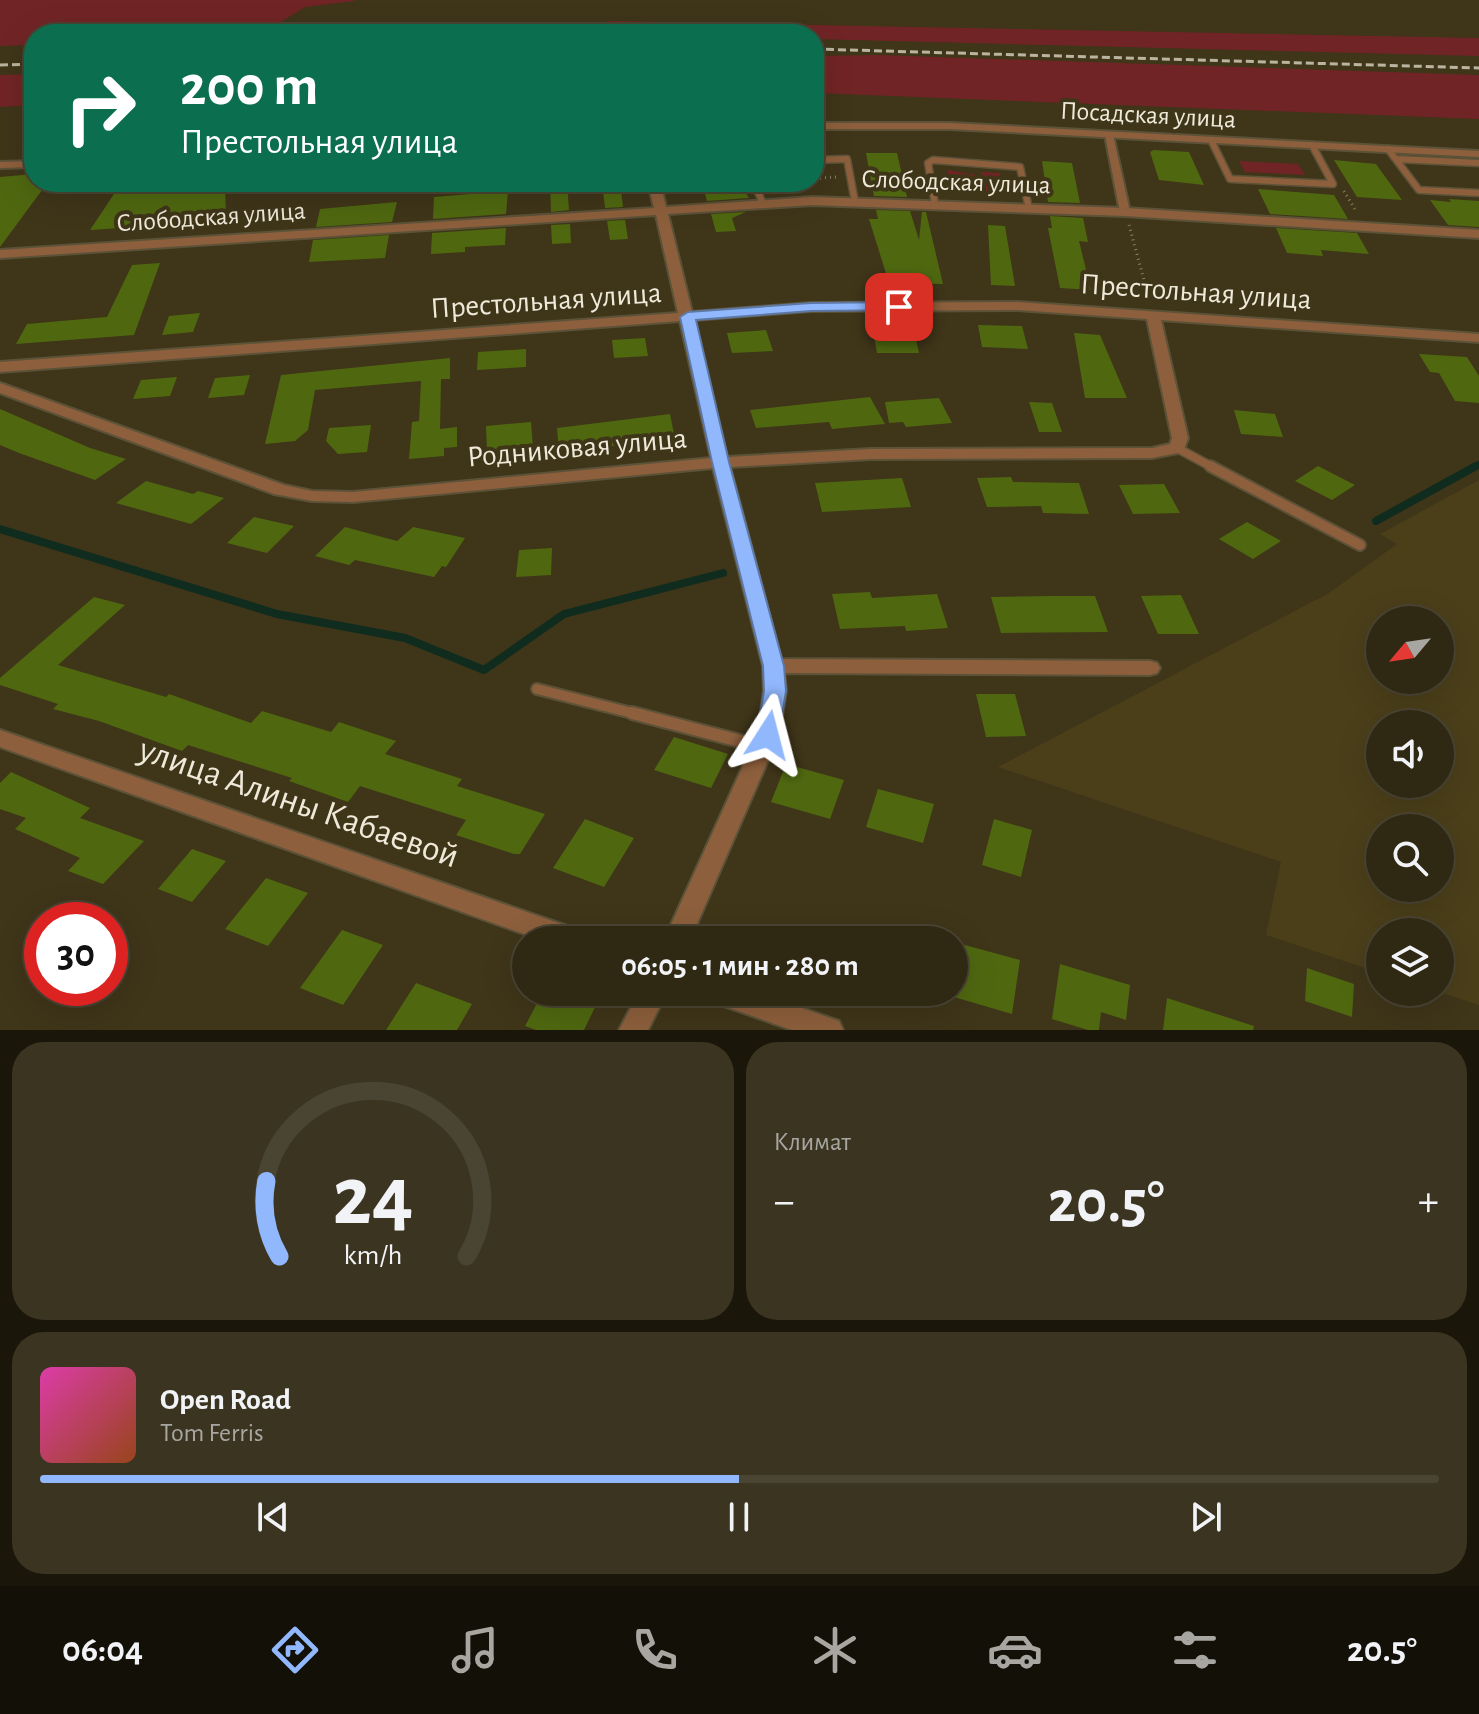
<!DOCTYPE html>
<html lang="ru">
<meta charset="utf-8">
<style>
:root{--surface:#2f2813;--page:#3b3421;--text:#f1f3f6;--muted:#a7a6a0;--line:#4a4433;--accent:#91b8fd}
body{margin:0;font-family:"Alegreya Sans",sans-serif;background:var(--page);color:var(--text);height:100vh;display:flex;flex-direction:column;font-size:30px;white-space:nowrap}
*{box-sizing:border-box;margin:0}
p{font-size:26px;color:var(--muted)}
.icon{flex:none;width:44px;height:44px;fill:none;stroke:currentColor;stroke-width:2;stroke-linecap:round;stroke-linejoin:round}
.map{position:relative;height:1030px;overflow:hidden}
.drawer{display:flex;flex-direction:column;gap:12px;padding:12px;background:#1a160a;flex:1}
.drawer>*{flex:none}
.hud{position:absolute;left:24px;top:24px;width:800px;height:168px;border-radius:32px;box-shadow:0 8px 32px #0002,0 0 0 2px var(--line);background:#0b6e4f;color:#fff;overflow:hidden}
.needle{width:52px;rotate:241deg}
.buttons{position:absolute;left:1366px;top:606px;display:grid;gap:16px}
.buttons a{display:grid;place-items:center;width:88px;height:88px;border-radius:50%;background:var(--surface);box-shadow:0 8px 32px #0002,0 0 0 2px var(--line);font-size:40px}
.speed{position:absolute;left:24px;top:902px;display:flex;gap:16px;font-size:40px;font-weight:700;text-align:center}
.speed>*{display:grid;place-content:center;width:104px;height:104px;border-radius:50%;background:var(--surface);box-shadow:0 8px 32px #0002,0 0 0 2px var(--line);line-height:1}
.speed .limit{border:12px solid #d22;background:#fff;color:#111}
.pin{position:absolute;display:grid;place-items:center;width:68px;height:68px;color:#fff;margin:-34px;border-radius:16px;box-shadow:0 4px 12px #0006}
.me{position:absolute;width:88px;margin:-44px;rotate:9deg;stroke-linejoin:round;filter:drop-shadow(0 0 6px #0008)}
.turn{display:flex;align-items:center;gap:28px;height:168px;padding:0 24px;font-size:36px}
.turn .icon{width:104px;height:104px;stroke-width:2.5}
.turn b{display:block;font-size:56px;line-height:68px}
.big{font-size:60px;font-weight:600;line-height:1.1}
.drawer .tile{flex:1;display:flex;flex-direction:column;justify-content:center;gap:12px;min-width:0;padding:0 28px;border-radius:32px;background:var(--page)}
.drawer .dial{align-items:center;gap:0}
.dial svg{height:208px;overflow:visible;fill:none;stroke:var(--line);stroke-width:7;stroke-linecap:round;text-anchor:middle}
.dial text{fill:var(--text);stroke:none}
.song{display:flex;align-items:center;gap:24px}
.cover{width:96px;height:96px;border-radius:12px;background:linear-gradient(135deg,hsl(320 70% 55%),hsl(20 70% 35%))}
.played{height:8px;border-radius:4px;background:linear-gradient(90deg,var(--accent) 50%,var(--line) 50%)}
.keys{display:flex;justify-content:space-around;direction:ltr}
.heat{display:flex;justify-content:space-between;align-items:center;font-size:44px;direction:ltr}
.drawer .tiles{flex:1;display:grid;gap:12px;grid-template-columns:1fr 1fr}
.tile:last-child{grid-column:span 2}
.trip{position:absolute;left:512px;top:926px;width:456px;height:80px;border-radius:40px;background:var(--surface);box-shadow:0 8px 32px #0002,0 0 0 2px var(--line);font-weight:600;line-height:80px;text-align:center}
.tab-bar{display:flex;height:128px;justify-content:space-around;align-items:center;background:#131008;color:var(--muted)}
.tab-bar .icon{width:56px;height:56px}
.tab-bar .selected{color:var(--accent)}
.tab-bar b{font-size:36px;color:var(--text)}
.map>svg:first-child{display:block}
.built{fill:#4b3f1a;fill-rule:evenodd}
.green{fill:#712425}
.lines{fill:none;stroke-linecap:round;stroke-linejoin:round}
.stream-far1{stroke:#0f2c1e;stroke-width:6}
.stream{stroke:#0f2c1e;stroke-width:8}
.building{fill:#4f6810}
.service-far3-casing{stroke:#5b5238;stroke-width:9}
.service-far2-casing{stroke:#5b5238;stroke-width:11}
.service-far1-casing{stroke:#5b5238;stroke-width:14}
.service-casing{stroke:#5b5238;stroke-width:16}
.pedestrian-casing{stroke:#5b5238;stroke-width:4}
.minor-casing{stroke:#5b5238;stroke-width:4}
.path{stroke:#888068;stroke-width:3;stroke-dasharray:1 4;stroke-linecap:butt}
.service-far3{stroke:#8d5f3c;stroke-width:6}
.service-far2{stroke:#8d5f3c;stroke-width:8}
.service-far1{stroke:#8d5f3c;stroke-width:10}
.service{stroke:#8d5f3c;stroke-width:12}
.pedestrian{fill:#8d5f3c;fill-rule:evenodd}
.minor{fill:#8d5f3c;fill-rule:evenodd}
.rail{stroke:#bbb4a0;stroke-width:3;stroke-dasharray:8 4;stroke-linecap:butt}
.route{fill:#91b8fd;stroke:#5e78a4;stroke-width:2}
.labels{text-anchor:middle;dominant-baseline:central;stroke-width:8;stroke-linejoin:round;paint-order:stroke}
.far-street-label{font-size:26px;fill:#efe9d9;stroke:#3f3519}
.street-label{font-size:30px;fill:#efe9d9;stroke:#3f3519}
.near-street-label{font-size:36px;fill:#efe9d9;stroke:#3f3519}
</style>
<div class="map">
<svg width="1479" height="1030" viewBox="0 0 1479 1030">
<rect width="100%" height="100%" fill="#3f3519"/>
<!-- built -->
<path class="built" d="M1479 480V1005L1439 992 1440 932H1380V973L1266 935 1281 862 998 767 1329 593 1397 544 1380 534ZM1380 620H1440V680H1380ZM1380 724H1440V784H1380ZM1380 828H1440V888H1380Z"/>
<!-- green -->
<path class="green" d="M0 0H354V1L305 7 261 34H34V45L0 46Z
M613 21 1479 38V56L814 39V34H618L590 28V24Z
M878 55 1479 75V119L814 93V56Z
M34 74V105L0 107V75Z
M1239 161 1298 164 1305 175 1245 172Z
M948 170 981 176 982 172 1000 173 1002 194 948 191Z"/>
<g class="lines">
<!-- stream-far1 -->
<path class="stream-far1" d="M1472 468 1479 464"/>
<!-- stream -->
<path class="stream" d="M1376 521 1476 466
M0 529 277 614 405 638 484 670 564 614 723 573"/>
</g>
<!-- building -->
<path class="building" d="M1154 150 1189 152 1204 185 1159 180 1150 152Z
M866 153H897L907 197 874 196Z
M1334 160 1376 164 1402 200 1357 197Z
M1042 161 1072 163 1080 203 1048 202Z
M34 174V182H48L0 247V177Z
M122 182H225L226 221 90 230Z
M550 182H567L569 210 551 212Z
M602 182H620L623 207 605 208Z
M702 182H738L749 198 707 201Z
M1258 189 1334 195 1348 219 1270 214Z
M508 191 506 214 433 219 434 197Z
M1449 199 1479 201V227L1448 225 1430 200 1451 202Z
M397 202 392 222 316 227 320 209Z
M876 210 910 211 919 240 922 212H926L943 284 889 283 869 219H878Z
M746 212 732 218 736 231 716 232 711 214Z
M1050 216 1083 218 1088 242 1079 241 1091 290 1060 288 1048 228H1052Z
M625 220 628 239 610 240 607 221Z
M570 224 571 243 552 244 551 225Z
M988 225 1005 226 1015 286 991 285Z
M506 228 505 245 465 247V252L431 254 432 233Z
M1276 228 1357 233 1369 254 1321 250 1323 256 1287 253Z
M389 235 385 258 309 262 313 240Z
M160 263 134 335 16 344 27 324 107 317 132 265Z
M200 313 193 332 162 335 169 316Z
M978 325 1022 326 1028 349 982 347Z
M766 330 773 351 732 353 727 333Z
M873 330 914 331 919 353H877Z
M1074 333 1100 335 1127 398H1085Z
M645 338 648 356 614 358 612 340Z
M526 349V367L477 370 478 352Z
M1419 354 1467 357 1479 376V403L1455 401 1439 373 1430 372Z
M450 358V379H441L440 429 457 427V447L444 448V456L409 459 412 422 419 421 421 381 315 390 308 430 295 441 265 444 281 375Z
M250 375 244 395 208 398 215 378Z
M177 377 170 396 133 399 141 380Z
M870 397 885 424 832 429 829 422 756 428 750 410Z
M939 398 952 423 906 427 903 422 889 423 885 402Z
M1029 402 1052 403 1062 432H1039Z
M0 409 90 448 126 459 95 480 19 453 0 445Z
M1234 410 1275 414 1283 437 1241 434Z
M670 414 675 439 559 452 557 428Z
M531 422 533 448 487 452 486 426Z
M371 425 367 452 338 454 326 441 329 428Z
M1318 466 1355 485 1332 500 1295 481Z
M1011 477 1013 482 1079 483 1089 514 1043 513 1041 506 987 507 977 478Z
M902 478 911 507 822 512 815 483Z
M146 481 193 494 198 491 224 498 191 524 116 503Z
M1164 484 1180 513 1133 514 1119 485Z
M254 517 294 526 267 553 227 543Z
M1247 522 1281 541 1253 559 1219 539Z
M345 527 397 541 413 527 465 538 446 567 442 566 434 577 355 560 349 565 315 556Z
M552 548 551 575 516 577 519 550Z
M870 592 872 598 937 594 948 628 906 631 905 626 840 629 832 594Z
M1181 595 1199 634H1158L1141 596Z
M1056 596H1095L1108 632 1001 633 991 597Z
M94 597 125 605 58 665 166 697 169 694 251 723 262 711 331 732 339 722 396 741 385 754 462 779 457 786 545 814 520 854H514L456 835 466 820 360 786 348 802 289 781 292 778 188 745 182 751 99 721 53 709 58 704 0 685V678Z
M976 694H1015L1026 736 986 737Z
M674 737 728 754 711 788 654 770Z
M786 764 844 780 830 819 771 802Z
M11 772 90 808 80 818 144 841 103 884 68 871 80 858 15 829 26 818 0 809V783Z
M878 789 934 804 923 843 866 827Z
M585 819 634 838 604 887 553 868Z
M994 819 1032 830 1021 877 982 865Z
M192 849 226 861 192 902 158 889Z
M266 878 308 893 268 946 225 929Z
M342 930 383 945 343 1005 300 988Z
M954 942 1020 960 1012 1014 954 997Z
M1060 964 1130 985 1126 1020 1101 1012 1099 1030H1088L1052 1019Z
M1307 968 1354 984 1352 1017 1305 1001Z
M416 983 472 1004 457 1030H386Z
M543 992H566L597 1003 584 1030H536L525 1026Z
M1167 998 1254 1026 1253 1030H1163Z"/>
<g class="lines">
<!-- service-far3 casing -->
<g class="service-far3-casing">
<path id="service-far3" d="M1211 140 1230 179 1333 184 1312 145
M1388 149 1419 190 1479 193
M1396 159 1479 163
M814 160 847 159 855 202
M754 182 763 204
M935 204 928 163 933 160 1020 167 1029 209"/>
</g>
<!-- service-far2 casing -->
<g class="service-far2-casing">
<path id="service-far2" d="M1177 448 1214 468"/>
</g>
<!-- service-far1 casing -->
<g class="service-far1-casing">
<path id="service-far1" d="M1210 466 1360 545
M537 689 640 715"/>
</g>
<!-- service casing -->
<g class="service-casing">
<path id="service" d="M632 713 763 747"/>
</g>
<!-- pedestrian casing -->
<g class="pedestrian-casing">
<path id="pedestrian" d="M1109 132 1113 135 1130 212 1125 215 1120 212 1105 135Z"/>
</g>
<!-- minor casing -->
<g class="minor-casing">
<path id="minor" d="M814 123H950L1479 151V157L950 129H814Z
M34 161V167L0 168V162Z
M648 182H660L666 207 812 197 1125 208 1479 230V238L1125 216 812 205 668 214 692 312 811 303 1017 302 1479 334V342L1161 320 1188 438 1183 452 1152 458 871 459 730 467 781 659 1150 661 1157 663 1160 668 1157 673 1150 675 784 673 786 691 779 735 690 940H664L757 735 764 691 763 666 713 468 353 502 312 501 274 494 0 393V383L284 485 312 491 353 492 711 458 680 321 0 372V362L678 313 656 215 0 258V250L654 208ZM1017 310 1147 319 1172 438 1170 444 1152 448 871 449 727 457 694 320 811 311Z
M0 730 573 928 582 932 586 940H541L0 747Z
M639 992H667L648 1030H619Z
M706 992H756L839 1021 843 1030H792L710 1001Z"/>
</g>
<!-- path -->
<path class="path" d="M820 178 836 177
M945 179 968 180
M1344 191 1356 211
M1129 225 1150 302"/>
<!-- service-far3 -->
<use href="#service-far3" class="service-far3"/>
<!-- service-far2 -->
<use href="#service-far2" class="service-far2"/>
<!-- service-far1 -->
<use href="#service-far1" class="service-far1"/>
<!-- service -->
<use href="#service" class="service"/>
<!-- pedestrian -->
<use href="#pedestrian" class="pedestrian"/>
<!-- minor -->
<use href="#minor" class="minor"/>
<!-- rail -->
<path class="rail" d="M814 49 1479 68
M0 65 34 64"/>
</g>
<!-- route -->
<path class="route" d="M899 302 904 304V310L811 311 696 320 729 462 784 666 786 691 779 735 776 741H760L757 735 764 691 763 666 712 462 680 317 688 312 811 303Z"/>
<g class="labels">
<!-- far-street labels -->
<g class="far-street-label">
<text transform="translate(1148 115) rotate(3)">Посадская улица</text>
<text transform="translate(956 182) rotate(2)">Слободская улица</text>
<text transform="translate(211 217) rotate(-4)">Слободская улица</text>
</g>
<!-- street labels -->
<g class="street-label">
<text transform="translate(1196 292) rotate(4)">Престольная улица</text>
<text transform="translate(546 301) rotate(-4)">Престольная улица</text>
<text transform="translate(577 448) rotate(-5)">Родниковая улица</text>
</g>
<!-- near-street labels -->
<g class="near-street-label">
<text transform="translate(299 803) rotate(19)">улица Алины Кабаевой</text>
</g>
</g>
</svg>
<div class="buttons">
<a><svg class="needle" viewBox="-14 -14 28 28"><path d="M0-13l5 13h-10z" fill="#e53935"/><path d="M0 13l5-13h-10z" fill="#a7a6a0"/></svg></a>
<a><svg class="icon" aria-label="sound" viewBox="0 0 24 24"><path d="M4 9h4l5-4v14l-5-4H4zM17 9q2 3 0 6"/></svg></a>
<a><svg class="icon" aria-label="search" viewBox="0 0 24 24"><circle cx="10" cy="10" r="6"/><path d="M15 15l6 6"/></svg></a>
<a><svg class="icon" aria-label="layers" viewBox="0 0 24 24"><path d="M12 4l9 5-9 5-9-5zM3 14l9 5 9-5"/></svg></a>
</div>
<div class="speed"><div class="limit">30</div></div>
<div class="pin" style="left:899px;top:307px;background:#d93025"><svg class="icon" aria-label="arrive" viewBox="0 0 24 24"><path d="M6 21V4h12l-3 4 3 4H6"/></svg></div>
<svg class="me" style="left:768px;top:735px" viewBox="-20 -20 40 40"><path d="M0-17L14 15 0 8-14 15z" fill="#91b8fd" stroke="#fff" stroke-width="4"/></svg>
<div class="trip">06:05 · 1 мин · 280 m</div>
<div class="hud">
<div class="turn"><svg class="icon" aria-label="right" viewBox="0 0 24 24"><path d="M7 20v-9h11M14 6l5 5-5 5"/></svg><div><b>200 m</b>Престольная улица</div></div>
</div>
</div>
<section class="drawer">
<div class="tiles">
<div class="tile dial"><svg viewBox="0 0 100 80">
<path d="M14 69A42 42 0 1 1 86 69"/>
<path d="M14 69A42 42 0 0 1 9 40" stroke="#91b8fd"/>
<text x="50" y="56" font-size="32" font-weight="700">24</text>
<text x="50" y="72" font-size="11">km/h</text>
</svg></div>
<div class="tile"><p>Климат</p>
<div class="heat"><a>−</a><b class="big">20.5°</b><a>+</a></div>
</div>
<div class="tile">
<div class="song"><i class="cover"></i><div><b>Open Road</b><p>Tom Ferris</p></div></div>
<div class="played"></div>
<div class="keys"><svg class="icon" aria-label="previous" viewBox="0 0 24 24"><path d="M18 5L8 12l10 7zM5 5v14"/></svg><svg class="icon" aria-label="pause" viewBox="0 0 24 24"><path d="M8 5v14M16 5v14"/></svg><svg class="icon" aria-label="next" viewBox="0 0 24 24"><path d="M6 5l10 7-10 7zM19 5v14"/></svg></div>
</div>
</div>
</section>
<nav class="tab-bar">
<b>06:04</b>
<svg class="icon selected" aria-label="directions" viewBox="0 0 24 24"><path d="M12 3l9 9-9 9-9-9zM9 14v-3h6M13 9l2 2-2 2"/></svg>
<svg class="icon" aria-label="music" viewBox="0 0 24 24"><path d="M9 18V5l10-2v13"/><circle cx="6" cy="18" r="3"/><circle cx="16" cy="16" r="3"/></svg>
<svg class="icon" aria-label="phone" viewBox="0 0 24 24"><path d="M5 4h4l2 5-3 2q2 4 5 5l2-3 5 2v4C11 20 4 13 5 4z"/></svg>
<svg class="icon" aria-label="climate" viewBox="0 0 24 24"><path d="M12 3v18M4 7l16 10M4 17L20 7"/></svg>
<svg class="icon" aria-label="car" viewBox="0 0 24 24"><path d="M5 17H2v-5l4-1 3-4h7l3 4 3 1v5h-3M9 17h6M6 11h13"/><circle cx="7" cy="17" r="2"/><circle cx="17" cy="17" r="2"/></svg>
<svg class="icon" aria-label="filters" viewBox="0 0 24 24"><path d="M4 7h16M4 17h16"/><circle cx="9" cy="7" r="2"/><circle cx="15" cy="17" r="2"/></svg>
<b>20.5°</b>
</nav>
